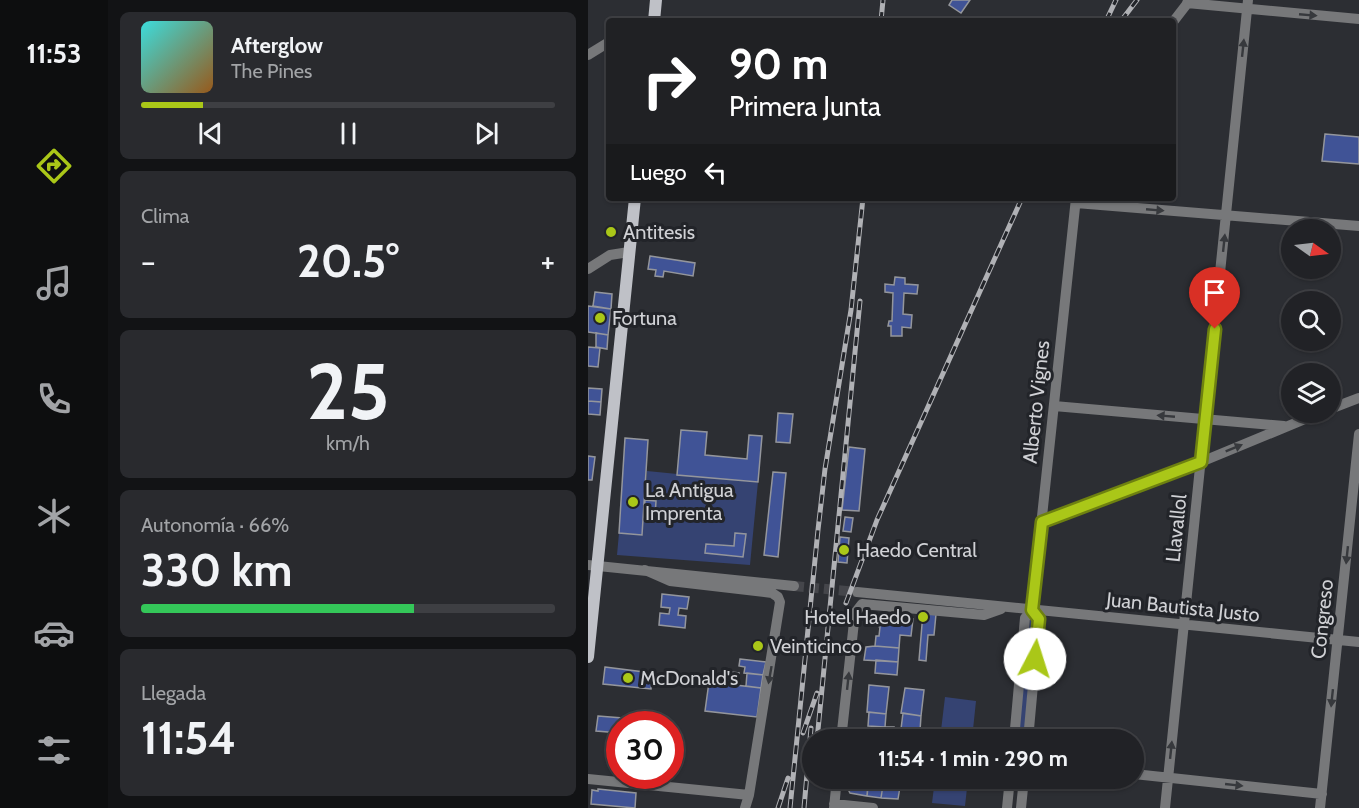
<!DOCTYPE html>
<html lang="es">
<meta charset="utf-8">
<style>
:root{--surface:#212226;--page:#292a2e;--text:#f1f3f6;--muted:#a2a4a7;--line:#3e3f43;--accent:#aac718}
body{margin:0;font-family:Cabin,sans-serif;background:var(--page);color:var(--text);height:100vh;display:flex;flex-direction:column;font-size:22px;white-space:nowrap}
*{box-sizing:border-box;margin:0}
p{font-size:20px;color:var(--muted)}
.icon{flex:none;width:33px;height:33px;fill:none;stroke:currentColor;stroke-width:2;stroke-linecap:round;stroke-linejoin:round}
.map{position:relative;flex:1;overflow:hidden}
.details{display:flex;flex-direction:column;gap:12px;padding:12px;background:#121315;width:480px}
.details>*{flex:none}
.hud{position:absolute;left:18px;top:18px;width:570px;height:183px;border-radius:6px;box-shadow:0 2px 4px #0004,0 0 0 2px var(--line);background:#202124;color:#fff;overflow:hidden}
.needle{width:39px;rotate:104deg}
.fabs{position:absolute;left:693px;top:219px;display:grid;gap:12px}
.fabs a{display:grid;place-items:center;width:60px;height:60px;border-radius:50%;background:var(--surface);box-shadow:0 2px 4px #0004,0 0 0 2px var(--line);font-size:30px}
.speed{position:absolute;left:18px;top:711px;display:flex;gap:12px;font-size:30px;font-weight:700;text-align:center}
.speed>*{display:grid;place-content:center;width:78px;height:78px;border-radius:50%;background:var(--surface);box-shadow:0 2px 4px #0004,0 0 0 2px var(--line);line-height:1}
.speed .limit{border:9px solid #d22;background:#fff;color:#111}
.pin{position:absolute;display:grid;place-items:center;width:51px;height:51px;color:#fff;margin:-62px -26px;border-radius:50% 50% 50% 0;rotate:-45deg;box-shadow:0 0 6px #0007}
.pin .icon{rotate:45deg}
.me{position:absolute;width:66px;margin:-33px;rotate:5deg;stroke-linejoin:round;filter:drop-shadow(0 0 4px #0008)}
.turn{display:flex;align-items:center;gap:21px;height:126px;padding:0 24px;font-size:27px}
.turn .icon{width:78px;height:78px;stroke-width:2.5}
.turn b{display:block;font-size:42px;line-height:51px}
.then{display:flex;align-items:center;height:57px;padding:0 24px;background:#0003;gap:12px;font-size:22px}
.big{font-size:45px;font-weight:700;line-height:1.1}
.details .tile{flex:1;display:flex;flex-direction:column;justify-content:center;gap:9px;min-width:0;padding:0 21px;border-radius:9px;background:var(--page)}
.details .dial{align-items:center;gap:0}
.dial b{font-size:78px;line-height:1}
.song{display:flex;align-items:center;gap:18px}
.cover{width:72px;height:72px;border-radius:9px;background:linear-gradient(135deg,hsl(180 70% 55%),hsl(30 70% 35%))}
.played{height:6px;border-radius:3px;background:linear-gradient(90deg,var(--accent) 15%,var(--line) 15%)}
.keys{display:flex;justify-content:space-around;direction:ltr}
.heat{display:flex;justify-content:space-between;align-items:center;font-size:33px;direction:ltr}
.charge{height:9px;border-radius:4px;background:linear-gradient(90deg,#34c759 66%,var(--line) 0)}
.trip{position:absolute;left:214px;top:729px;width:342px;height:60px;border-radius:30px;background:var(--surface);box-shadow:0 2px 4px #0004,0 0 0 2px var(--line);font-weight:700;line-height:60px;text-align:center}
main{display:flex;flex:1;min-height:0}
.tab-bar{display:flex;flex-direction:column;width:108px;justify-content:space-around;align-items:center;background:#0d0e0f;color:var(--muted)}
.tab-bar .icon{width:42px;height:42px}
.tab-bar .active{color:var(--accent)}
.tab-bar b{font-size:27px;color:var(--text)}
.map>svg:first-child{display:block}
.green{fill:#354372}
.building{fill:#405396;stroke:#94969c;stroke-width:1.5}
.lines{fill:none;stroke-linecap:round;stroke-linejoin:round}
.minor-tunnel{stroke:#45464b;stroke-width:10;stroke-dasharray:10 5;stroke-linecap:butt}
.minor{stroke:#77787a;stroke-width:10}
.major{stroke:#bfc1c7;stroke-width:12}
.rail-casing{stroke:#b0b1b5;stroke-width:5}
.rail{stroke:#222429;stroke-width:3;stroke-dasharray:9;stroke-linecap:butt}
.oneway{fill:#37393d}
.route-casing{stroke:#6e8110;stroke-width:15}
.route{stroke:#aac718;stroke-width:10}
.poi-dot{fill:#aac718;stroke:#222429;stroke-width:2}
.labels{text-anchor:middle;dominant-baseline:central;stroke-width:6;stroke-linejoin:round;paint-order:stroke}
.poi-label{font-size:20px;fill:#d0d1d5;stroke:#222429;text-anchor:start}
.street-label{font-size:20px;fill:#d0d1d5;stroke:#222429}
</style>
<main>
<nav class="tab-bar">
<b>11:53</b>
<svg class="icon active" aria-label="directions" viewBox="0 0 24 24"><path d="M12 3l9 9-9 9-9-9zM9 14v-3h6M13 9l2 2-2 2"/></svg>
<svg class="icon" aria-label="music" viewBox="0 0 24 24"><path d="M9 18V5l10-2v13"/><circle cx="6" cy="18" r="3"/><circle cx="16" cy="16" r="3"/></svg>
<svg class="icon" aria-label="phone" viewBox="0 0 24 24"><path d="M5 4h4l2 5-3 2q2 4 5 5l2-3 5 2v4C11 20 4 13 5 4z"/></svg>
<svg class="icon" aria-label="climate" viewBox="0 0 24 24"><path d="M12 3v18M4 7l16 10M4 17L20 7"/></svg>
<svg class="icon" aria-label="car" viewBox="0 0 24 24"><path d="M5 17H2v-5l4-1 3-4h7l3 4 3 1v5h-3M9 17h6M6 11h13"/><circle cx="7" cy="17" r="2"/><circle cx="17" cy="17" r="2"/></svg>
<svg class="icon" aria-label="filters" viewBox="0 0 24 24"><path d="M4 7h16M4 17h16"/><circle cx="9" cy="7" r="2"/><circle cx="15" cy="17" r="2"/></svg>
</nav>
<section class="details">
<div class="tile">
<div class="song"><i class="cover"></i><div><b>Afterglow</b><p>The Pines</p></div></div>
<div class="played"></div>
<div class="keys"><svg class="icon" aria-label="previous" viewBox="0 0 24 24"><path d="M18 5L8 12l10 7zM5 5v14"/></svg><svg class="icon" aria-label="pause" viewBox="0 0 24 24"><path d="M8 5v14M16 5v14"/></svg><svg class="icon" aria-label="next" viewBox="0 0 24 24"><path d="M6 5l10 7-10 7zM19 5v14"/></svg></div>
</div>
<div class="tile"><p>Clima</p>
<div class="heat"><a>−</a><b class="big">20.5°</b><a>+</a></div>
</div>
<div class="tile dial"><b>25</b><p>km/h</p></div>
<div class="tile"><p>Autonomía · 66%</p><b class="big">330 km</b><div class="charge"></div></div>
<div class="tile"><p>Llegada</p><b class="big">11:54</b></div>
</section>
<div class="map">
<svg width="771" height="808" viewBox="0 0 771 808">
<rect width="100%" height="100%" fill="#2c2e33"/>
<!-- green -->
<path class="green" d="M59 471 170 482 162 565 29 555 31 533 54 535Z
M442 619 446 620 436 739 429 740Z
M357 697 388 701 384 739H352Z
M347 779H380L377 806 344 803Z"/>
<!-- building -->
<path class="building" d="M364 0H382L373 13 361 5Z
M737 134 771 137V164L734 161Z
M62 256 107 263 105 276 76 271 75 277 67 276 68 270 60 269Z
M307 277 317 278V284L330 285 329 294 316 293 315 314 324 315 323 328 314 327V336H303V326H300L301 321H304L305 293 297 292V284L306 285Z
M7 292 24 294 23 309 5 306Z
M0 306 23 309 20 335 0 332Z
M8 333 20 335 19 349 8 347Z
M0 347 12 348 10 367 0 366Z
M0 388 14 389 13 402 0 401Z
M0 401 13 402 12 415 0 414Z
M190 413 205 414 202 443 188 442Z
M93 430 119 432 117 455 159 459 161 435 174 436 170 482 89 475Z
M37 438 60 440 54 535 31 533Z
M261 447 277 449 271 511 254 510Z
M0 456 7 457 4 480H0Z
M185 472 198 473 190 557 176 555Z
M57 500 68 501 67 517H56Z
M257 517 265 518 263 532 255 531Z
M147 533 158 534 155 557 117 553 118 544 146 546Z
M252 537 261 538 259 563 250 562Z
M74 594 101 597 99 609 91 608 90 615 98 616 97 628 71 625 72 613 81 614 82 608 73 607Z
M335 613 348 614 346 635H340L338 661 331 660Z
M290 614 325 619 323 636 312 635 311 648 287 646 288 636H291L292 627 289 626Z
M287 646 311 648 310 662 276 660 278 647Z
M152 659 178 662 175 675 156 673 157 667 151 666Z
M288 660 310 662 309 675 287 673Z
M17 667 64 673 63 689 15 684Z
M134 671 151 673 149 685 133 683Z
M159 673 175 675 173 688 158 686Z
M121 682 173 688 169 717 117 711Z
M281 685 301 687 298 714 279 712Z
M317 688 336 690 333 716 313 713Z
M281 712 298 714 297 727 280 726Z
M315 713 333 716 332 731 313 729Z
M10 716 47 719V724H32V733L8 731Z
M297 727H306L305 733 310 734V729L321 730 320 740H295Z
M261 778H281L279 796 262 793 260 789Z
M280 783 295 785 293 798 279 796Z
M295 785 312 787 310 799 293 798Z
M10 789 48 793 47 808 3 804 4 790 10 791Z"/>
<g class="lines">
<!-- minor-tunnel -->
<path class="minor-tunnel" d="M206 586 269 592"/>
<!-- minor -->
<path class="minor" d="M599 3 771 19
M585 22 602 0
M0 55 21 42
M488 203 771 226
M0 269 22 255 41 252
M466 406 696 426
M742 409 771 398
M454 522 613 462 734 412
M0 565 206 586
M57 570 82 581 184 593 190 597 192 602 161 795 157 808
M269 592 771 642
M253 740 267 613 274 604 396 615 413 609
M426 740 437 618 444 610 488 198
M440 740 451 619 444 610
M546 774 734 794
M0 779 161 795
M246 804 285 808
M246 808 249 778
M419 808 422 778
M433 808 436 778
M577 808 660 0
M732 808 771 434"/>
<!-- major -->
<path class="major" d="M66 21 68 0
M0 657 47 198"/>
<!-- rail casing -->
<g class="rail-casing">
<path id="rail" d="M293 21 295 0
M518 21 528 0
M533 21 549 0
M258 603 289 520 434 198
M215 733 229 693
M229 740 272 301
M190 808 200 778
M202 808 230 530 237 469 263 310 275 198
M216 808 223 728"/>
</g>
<!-- rail -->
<use href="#rail" class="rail"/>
</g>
<!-- one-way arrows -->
<defs><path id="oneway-solid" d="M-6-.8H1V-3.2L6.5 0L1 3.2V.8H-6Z" transform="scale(1.5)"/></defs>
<g class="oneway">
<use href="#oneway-solid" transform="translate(720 15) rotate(5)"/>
<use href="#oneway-solid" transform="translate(655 48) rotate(-84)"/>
<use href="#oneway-solid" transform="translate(567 210) rotate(5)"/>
<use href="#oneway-solid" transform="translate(636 243) rotate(-84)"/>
<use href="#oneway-solid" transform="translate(578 416) rotate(-175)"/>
<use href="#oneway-solid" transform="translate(646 448) rotate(-22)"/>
<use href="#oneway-solid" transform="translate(759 555) rotate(96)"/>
<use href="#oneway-solid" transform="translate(182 675) rotate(100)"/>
<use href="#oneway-solid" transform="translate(260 681) rotate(-84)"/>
<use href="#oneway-solid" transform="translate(744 698) rotate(96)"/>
<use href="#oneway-solid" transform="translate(583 750) rotate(-84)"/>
<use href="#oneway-solid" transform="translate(646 785) rotate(6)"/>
</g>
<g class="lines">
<!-- route casing -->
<g class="route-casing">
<path id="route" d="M447 659 451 619 444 610 454 522 613 462 627 329"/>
</g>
<!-- route -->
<use href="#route" class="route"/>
</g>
<!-- markers -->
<g class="poi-dot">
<circle cx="23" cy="232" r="6"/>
<circle cx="12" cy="318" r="6"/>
<circle cx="45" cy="502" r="6"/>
<circle cx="256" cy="550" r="6"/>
<circle cx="335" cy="617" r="6"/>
<circle cx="170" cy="646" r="6"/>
<circle cx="40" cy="678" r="6"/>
</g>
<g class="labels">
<!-- poi labels -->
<g class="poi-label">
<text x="35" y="232">Antitesis</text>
<text x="24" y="318">Fortuna</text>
<text x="57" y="490">La Antigua<tspan x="57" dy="23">Imprenta</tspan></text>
<text x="268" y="550">Haedo Central</text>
<text x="323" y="617" text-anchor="end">Hotel Haedo</text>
<text x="182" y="646">Veinticinco</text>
<text x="52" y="678">McDonald's</text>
</g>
<!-- street labels -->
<g class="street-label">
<text transform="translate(448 402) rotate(-84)">Alberto Vignes</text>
<text transform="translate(588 528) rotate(-84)">Llavallol</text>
<text transform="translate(595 607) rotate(6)">Juan Bautista Justo</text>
<text transform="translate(734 619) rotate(-84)">Congreso</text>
</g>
</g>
</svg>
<div class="fabs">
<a><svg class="needle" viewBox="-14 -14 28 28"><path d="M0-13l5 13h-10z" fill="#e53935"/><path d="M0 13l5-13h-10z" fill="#a2a4a7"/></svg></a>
<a><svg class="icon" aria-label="search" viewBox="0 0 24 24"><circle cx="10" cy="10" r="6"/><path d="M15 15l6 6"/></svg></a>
<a><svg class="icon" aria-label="layers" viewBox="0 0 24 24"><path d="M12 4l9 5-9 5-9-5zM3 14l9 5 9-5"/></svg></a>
</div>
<div class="speed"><div class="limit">30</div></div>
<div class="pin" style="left:627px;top:329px;background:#d93025"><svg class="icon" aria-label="arrive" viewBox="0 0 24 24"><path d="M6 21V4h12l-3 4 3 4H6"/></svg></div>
<svg class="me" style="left:447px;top:659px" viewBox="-20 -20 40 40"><circle r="19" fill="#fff"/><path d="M0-13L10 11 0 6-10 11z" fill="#aac718"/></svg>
<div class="trip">11:54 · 1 min · 290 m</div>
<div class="hud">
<div class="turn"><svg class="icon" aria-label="right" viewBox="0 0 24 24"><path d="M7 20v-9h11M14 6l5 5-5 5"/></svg><div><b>90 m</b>Primera Junta</div></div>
<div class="then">Luego<svg class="icon" aria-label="left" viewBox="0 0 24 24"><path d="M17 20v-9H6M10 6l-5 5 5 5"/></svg></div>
</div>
</div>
</main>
